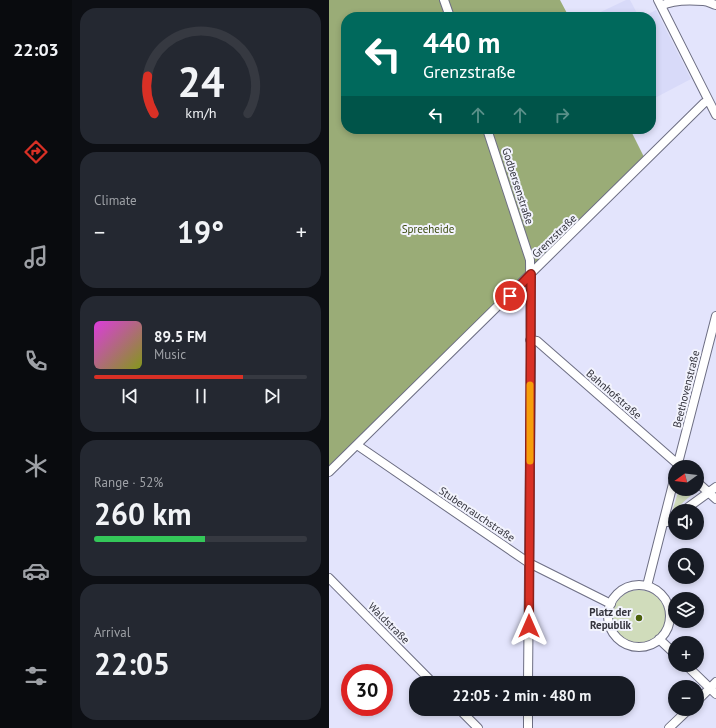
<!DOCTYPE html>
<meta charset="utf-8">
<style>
:root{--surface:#171b24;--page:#242831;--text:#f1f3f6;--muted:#9ea1a6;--line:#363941;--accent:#d93025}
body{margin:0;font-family:"PT Sans",sans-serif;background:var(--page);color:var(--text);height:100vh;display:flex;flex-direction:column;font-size:15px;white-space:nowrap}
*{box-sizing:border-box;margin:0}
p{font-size:13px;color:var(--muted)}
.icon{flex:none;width:22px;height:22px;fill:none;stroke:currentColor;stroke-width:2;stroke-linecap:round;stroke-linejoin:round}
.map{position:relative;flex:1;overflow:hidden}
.sheet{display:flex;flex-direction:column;gap:8px;padding:8px;background:#0d0f14;width:257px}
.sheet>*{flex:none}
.top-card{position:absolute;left:12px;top:12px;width:315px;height:122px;border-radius:16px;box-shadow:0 2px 6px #0003;background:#00695c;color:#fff;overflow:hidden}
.needle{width:26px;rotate:255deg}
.fabs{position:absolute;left:339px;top:460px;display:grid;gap:8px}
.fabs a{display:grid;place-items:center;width:36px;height:36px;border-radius:50%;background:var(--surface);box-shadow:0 2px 6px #0003;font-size:20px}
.speed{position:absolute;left:12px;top:664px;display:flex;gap:8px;font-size:20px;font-weight:700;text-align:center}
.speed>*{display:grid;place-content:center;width:52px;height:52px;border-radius:50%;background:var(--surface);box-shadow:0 2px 6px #0003;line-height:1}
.speed .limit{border:6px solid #d22;background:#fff;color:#111}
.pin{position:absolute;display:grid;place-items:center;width:34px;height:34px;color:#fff;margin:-17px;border:2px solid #fff;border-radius:50%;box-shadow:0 1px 4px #0007}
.me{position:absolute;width:44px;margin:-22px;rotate:0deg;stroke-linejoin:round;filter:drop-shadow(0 0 3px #0008)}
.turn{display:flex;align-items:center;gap:14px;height:84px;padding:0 16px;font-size:18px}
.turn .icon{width:52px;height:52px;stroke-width:2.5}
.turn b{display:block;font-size:28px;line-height:34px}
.lanes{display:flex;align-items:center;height:38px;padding:0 16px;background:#0003;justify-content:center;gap:20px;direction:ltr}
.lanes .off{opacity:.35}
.big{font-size:30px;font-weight:600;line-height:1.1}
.sheet .card{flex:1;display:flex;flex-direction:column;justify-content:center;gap:6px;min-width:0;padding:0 14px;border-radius:16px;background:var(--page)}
.sheet .dial{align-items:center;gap:0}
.dial svg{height:104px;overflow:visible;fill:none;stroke:var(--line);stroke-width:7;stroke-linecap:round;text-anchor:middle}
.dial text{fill:var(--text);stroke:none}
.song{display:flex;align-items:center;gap:12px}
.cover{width:48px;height:48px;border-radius:6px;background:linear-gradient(135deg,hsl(300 70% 55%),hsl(70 70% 35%))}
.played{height:4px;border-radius:2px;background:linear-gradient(90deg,var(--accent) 70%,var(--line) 70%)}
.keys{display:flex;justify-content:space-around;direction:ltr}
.heat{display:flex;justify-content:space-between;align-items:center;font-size:22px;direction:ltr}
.charge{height:6px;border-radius:3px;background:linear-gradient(90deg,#34c759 52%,var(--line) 0)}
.trip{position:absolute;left:80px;top:676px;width:226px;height:40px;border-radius:16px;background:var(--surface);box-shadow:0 2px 6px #0003;font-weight:600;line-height:40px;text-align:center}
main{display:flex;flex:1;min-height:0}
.dock{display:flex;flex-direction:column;width:72px;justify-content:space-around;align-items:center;background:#090b0e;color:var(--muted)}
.dock .icon{width:28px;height:28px}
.dock .active{color:var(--accent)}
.dock b{font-size:18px;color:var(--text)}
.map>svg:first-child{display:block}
.built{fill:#d8daf9}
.green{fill:#d0dcbb}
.forest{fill:#9aac77}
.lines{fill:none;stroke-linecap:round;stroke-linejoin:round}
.minor-casing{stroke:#6d6e83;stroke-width:10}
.minor{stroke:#fff;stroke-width:8}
.route-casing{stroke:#8d1f18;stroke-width:10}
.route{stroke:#d93025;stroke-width:7}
.slow{stroke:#f59e0b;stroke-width:7}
.poi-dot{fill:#4b6009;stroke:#f2f3fd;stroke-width:1.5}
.labels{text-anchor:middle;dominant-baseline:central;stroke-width:4;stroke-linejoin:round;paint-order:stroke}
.street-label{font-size:11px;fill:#34343d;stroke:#f2f3fd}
.park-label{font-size:11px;fill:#3b4b0e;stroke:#f2f3fd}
.poi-label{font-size:11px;font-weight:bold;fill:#34343d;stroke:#f2f3fd;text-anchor:end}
</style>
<main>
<nav class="dock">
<b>22:03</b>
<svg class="icon active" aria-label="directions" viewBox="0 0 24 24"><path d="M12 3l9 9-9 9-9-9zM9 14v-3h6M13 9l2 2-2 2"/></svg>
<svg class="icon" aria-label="music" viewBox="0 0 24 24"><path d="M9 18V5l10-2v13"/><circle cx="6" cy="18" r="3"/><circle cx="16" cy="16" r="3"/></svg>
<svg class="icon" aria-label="phone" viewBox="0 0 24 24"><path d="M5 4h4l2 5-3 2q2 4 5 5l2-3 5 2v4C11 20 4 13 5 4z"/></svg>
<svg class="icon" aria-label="climate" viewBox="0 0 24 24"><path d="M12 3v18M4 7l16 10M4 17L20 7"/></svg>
<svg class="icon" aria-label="car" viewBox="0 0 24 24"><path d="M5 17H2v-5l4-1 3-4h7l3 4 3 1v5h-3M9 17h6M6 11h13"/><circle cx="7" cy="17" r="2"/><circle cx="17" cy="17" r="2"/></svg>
<svg class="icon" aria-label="filters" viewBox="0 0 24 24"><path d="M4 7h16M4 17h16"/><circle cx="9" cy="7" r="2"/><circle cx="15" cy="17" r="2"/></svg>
</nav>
<section class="sheet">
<div class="card dial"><svg viewBox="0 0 100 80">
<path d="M14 69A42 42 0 1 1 86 69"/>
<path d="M14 69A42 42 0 0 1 9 40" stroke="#d93025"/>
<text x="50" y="56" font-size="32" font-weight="700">24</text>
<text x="50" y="72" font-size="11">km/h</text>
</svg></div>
<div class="card"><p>Climate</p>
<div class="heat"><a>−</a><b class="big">19°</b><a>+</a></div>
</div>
<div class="card">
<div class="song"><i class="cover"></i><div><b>89.5 FM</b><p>Music</p></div></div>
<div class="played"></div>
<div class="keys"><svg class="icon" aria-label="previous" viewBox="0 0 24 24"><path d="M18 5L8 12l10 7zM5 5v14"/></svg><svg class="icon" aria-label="pause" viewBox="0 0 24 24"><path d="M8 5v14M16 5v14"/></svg><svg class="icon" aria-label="next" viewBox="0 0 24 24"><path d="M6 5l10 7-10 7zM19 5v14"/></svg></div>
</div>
<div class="card"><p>Range · 52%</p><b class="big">260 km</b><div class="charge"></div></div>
<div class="card"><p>Arrival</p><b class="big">22:05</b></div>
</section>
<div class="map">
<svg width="387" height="728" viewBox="0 0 387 728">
<rect width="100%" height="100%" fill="#e3e4fc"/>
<!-- built -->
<path class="built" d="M297 0H301L310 17H261Z
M327 10 362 79 322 100V17H313Z"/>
<!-- green -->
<path class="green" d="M350 489H366L367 491 343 512Z
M283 617a27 27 0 1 1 54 0a27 27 0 1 1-54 0Z"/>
<!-- forest -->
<path class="forest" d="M0 0H231L240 17H17V129H301L315 157 0 466Z"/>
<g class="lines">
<!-- minor casing -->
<g class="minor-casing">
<path id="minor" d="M115 0 121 17
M329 0 387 115
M332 6C343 0 362 0 374 1 379 1 383 4 387 5
M158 129 201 260 202 358 199 683
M201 340 208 341 352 467
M28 445 200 563 282 604
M348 467 387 316
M0 472 375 103 379 101
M368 482 387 499
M354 511 387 487
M335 521 339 522 346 517
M0 578 104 683
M279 616a31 31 0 1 1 62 0a31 31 0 1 1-62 0Z
M318 586 346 476
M330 639 346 654
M357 665 387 694
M368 701 387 682
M130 709 149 728
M199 728V709
M340 728 360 709"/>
</g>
<!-- minor -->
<use href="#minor" class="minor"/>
</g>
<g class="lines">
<!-- route casing -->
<g class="route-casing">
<path id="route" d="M181 296 202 274 200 626"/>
</g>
<!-- route -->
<use href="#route" class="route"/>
<!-- slow -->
<path class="slow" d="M201 461V385"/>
</g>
<!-- markers -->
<circle class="poi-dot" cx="310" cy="618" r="4"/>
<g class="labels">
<!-- street labels -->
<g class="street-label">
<text transform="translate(189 186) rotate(72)">Godbersenstraße</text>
<text transform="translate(225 236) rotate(-44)">Grenzstraße</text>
<text transform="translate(357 389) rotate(-76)">Beethovenstraße</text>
<text transform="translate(285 394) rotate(41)">Bahnhofstraße</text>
<text transform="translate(148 514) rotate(34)">Stubenrauchstraße</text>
<text transform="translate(60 623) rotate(45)">Waldstraße</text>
</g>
<!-- park labels -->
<g class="park-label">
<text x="99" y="229">Spreeheide</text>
</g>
<!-- poi labels -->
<g class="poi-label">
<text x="302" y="612">Platz der<tspan x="302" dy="13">Republik</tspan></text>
</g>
</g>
</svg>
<div class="fabs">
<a><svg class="needle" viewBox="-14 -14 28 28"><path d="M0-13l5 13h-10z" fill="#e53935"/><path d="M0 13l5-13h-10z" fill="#9ea1a6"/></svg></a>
<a><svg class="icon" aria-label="sound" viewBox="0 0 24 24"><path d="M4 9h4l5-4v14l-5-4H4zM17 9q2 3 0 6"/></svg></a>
<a><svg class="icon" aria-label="search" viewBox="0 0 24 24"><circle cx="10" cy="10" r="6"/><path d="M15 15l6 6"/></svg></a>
<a><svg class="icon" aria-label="layers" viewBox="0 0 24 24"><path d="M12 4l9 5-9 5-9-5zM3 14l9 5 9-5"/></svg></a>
<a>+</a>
<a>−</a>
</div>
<div class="speed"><div class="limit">30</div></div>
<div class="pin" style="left:181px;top:296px;background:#d93025"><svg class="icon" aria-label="arrive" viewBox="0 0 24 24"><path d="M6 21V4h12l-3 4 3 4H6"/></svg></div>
<svg class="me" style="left:200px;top:626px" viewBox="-20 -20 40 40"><path d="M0-17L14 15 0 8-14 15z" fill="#d93025" stroke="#fff" stroke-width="4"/></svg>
<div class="trip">22:05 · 2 min · 480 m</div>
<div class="top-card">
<div class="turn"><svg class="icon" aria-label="left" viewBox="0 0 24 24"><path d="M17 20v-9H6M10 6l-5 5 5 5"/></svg><div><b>440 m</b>Grenzstraße</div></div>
<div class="lanes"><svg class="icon" aria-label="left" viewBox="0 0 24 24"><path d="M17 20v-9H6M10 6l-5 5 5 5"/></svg><svg class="icon off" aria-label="ahead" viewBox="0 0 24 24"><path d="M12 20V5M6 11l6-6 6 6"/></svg><svg class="icon off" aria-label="ahead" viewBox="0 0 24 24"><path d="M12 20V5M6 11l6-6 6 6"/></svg><svg class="icon off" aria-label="right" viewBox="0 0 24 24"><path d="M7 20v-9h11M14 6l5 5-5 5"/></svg></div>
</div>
</div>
</main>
